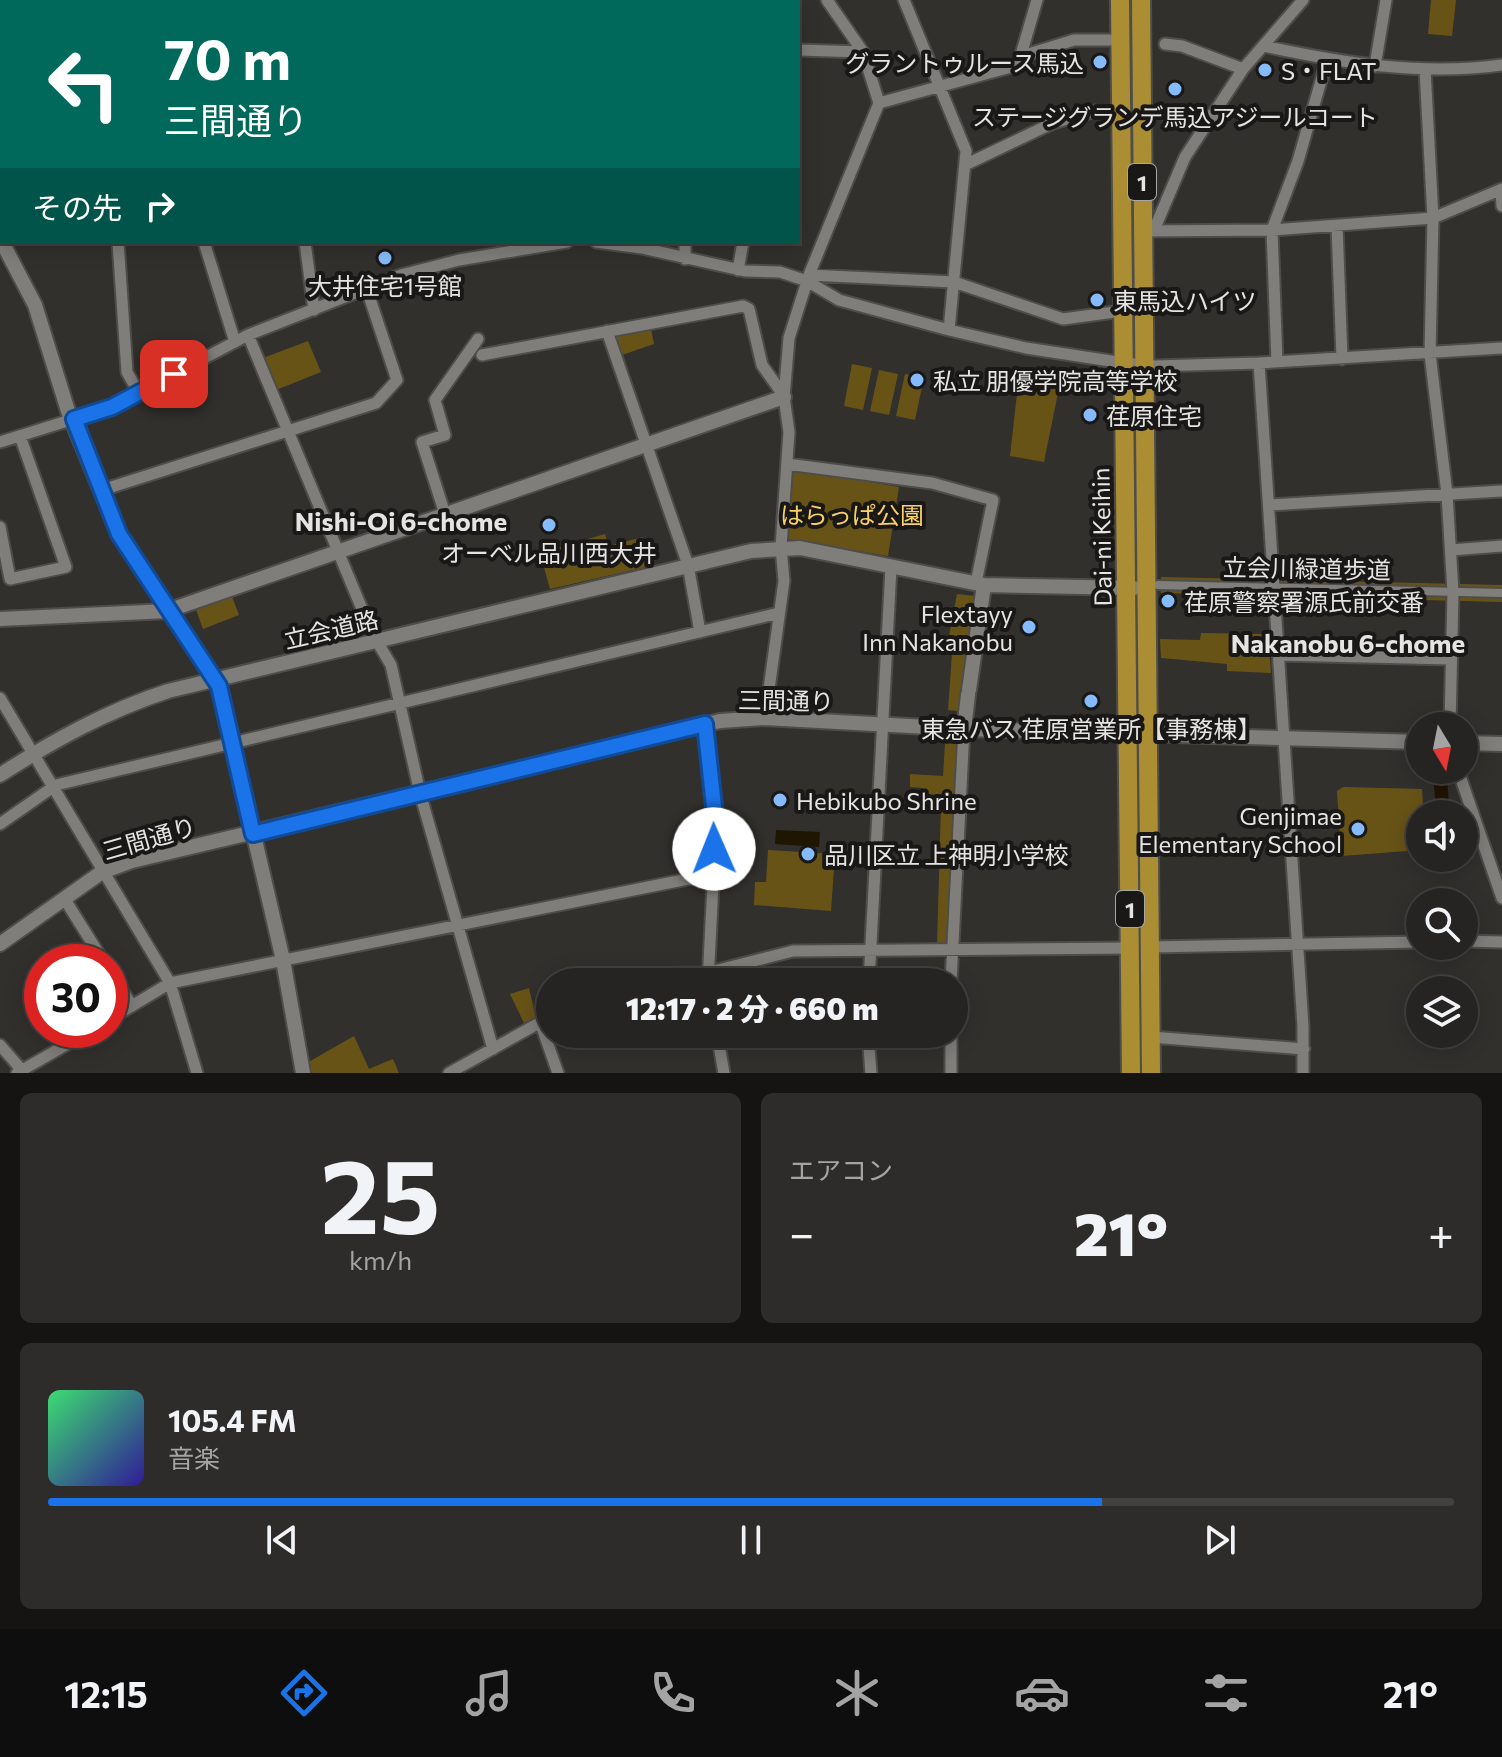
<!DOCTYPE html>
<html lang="ja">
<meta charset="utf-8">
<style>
:root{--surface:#262422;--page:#2e2c2a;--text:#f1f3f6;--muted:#a4a4a5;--line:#424140;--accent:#1a73e8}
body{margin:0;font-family:Commissioner,"Noto Sans JP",sans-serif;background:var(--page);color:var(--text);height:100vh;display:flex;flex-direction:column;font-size:30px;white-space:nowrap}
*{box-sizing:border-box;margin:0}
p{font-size:26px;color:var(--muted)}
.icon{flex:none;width:44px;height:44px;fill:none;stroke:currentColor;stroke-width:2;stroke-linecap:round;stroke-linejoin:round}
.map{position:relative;height:1073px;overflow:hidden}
.drawer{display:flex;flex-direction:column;gap:20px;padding:20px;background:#151413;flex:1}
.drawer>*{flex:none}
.guide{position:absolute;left:0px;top:0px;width:800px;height:244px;box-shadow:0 4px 20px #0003,0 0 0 2px var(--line);background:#00695c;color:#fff;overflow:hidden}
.needle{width:52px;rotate:170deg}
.fabs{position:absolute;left:1406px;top:712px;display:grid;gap:16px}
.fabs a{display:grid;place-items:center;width:72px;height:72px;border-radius:50%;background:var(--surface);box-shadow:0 4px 20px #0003,0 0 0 2px var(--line);font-size:40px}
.speed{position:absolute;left:24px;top:944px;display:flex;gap:16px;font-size:40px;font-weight:700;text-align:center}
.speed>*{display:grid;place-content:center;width:104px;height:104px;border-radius:50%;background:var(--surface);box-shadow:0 4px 20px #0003,0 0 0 2px var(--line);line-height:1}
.speed .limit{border:12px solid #d22;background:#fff;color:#111}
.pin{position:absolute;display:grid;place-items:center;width:68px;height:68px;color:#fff;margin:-34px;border-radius:16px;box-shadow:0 4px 12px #0006}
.me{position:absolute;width:88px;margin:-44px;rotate:359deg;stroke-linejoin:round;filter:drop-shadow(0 0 6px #0008)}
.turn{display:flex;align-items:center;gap:28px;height:168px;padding:0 32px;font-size:36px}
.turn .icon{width:104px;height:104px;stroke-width:2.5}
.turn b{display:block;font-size:56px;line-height:68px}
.then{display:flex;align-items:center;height:76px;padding:0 32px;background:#0003;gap:16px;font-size:30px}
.big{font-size:60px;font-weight:800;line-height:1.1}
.drawer .widget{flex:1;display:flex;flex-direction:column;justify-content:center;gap:12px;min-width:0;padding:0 28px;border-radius:12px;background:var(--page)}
.drawer .dial{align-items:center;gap:0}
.dial b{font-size:104px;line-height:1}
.song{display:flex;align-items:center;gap:24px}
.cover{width:96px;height:96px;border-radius:12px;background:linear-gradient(135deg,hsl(140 70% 55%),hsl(250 70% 35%))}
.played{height:8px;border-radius:4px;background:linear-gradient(90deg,var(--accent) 75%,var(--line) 75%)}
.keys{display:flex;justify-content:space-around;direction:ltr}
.heat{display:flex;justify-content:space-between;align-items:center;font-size:44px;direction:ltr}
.drawer .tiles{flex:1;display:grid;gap:20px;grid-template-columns:1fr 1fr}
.widget:last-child{grid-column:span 2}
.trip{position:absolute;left:536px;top:968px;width:432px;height:80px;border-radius:40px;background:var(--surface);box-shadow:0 4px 20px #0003,0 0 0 2px var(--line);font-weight:800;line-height:80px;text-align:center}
.tabs{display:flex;height:128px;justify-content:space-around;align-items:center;background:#0f0e0e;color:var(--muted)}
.tabs .icon{width:56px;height:56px}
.tabs .selected{color:var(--accent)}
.tabs b{font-size:36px;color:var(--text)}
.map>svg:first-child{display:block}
.green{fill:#685317}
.water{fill:#1f1600}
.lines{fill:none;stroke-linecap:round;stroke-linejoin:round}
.pedestrian-casing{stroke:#4e4d4a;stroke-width:12}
.minor-casing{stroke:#4e4d4a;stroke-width:15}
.tertiary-casing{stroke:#4e4d4a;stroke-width:18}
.trunk-casing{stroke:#4e4d4a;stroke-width:22}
.pedestrian{stroke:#7f7e7a;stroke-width:8}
.minor{stroke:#7f7e7a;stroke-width:11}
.tertiary{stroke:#7f7e7a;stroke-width:14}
.trunk{stroke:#ab8e34;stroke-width:18}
.route-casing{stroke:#114b97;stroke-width:20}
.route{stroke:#1a73e8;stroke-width:14}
.poi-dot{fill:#85bbfb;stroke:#191817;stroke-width:3}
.labels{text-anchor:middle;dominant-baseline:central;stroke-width:8;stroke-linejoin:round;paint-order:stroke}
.shield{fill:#191817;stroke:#a8a7a5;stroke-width:2}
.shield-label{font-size:22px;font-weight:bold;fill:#e5e4e2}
.poi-label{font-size:24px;fill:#e5e4e2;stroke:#191817;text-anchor:start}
.park-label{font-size:24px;fill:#f8d064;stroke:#191817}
.street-label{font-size:24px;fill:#e5e4e2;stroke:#191817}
.neighbourhood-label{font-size:26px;font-weight:bold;fill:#e5e4e2;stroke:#191817}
</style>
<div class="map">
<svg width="1502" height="1073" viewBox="0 0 1502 1073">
<rect width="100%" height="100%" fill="#32302d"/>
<!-- green -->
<path class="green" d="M1431 0H1456L1452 36 1428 34Z
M651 329 654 344 622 355 615 335Z
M308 341 321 372 276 390 263 358Z
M852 364 872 368 863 410 844 406Z
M879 370 898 374 889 415 870 411Z
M905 374 924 378 915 420 896 416Z
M1019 376 1060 383 1044 462 1010 456Z
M792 469 899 487 888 556 787 539Z
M605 534 609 546 643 537 650 566 550 589 540 553Z
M1161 577 1502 585V602L1161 593Z
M231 594 239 615 203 629 195 607Z
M957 594 975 596 958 745 947 945H937L941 805 922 804 923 788 910 787V774L943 776 945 744H955L958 711 948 710 952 654 946 652Z
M1201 633 1268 634 1271 673 1227 671V664L1161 658 1160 639 1200 640Z
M1343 787 1422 789 1423 806H1429L1430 814H1420V850L1341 856 1337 791Z
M768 850 835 854 831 911 754 905 755 882H766Z
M529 988 536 1018 525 1025 510 994Z
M354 1036 369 1069 393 1059 399 1073H308L305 1064Z"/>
<!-- water -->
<path class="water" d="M1432 770H1446L1450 812 1437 813Z
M776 830 820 832 819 847 775 844Z"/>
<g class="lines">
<!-- pedestrian casing -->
<g class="pedestrian-casing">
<path id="pedestrian" d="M1158 585 1502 593"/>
</g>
<!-- minor casing -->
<g class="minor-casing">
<path id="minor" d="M52 0 56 2
M685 0V2
M760 0 761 2
M827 0 863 52 879 103
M904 0 966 151 949 330
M480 2 481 0
M1165 44 1182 46 1243 69
M1264 46C1343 63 1422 76 1502 65
M798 50 863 52
M1022 56 1074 40H1120
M1375 66 1386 0
M1425 69 1433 218 1430 354 1447 494 1453 592 1450 726
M1142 112 1213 116
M967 164 1053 123 1095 111
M1501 190 1502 206
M0 221 2 220
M1337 226 1342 359
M1154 230 1185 157 1243 69 1303 0
M1143 231 1272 230 1433 218 1502 189
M118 242 127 372 139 393
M204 242 235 342
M305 242 314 310
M596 242 642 248 745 271 780 272 807 281 839 300 949 330 1026 348 1124 363 1155 366 1259 363 1502 348
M685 259V242
M738 270 743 242
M809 275 954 282 1063 319 1122 311
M607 331 688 565 700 632
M248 335 372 633 391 665 420 793 493 1049
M482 355 743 306 749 309 762 365 784 396
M1277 362 1272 230 1298 161 1327 60
M1259 363 1303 1026V1073
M0 442 112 407 248 335 401 275 459 260 567 242
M787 464 932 483 993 500 976 583
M102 490 376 403 397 380 367 290
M1270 505 1502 491
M445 514 422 442 445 435 435 400 478 339
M0 527 10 579 66 567 20 436
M1451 550 1502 546
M1278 655 1451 659
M0 698 170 983 197 1073
M765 718 784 581 781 547 789 432 784 397 789 338 809 275 879 103 1018 65 1037 0
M705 724 716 825 708 982
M1458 770 1502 898
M0 824 56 785 779 613
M64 898 104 962
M1464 941 1502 942
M1150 947 1420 942
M110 971 132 1006
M604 982 628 974 706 973 793 951 1130 948
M869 982 891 567
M951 982 964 729
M110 1019 170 983 713 874
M540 1022 558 1073
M717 1034 724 1073
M868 1034 871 1073
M1151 1037 1304 1049
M0 1045 20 1068
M17 1073 92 1030
M449 1073 550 1017
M951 1073V1034"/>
</g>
<!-- tertiary casing -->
<g class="tertiary-casing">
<path id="tertiary" d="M339 0 341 2
M579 2V0
M2 242 35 305 68 411 119 534 219 686 283 960 303 1073
M0 619 167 611 784 397
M969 690 984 585
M964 729 968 695
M1464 743 1502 744
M0 775C54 740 107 711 168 691L751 551 800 548 984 585 1134 588
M0 944 102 872 132 861 720 721 765 718 964 729 1420 742"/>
</g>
<!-- trunk casing -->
<g class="trunk-casing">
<path id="trunk" d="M1120 0 1131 1073
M1141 0 1151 1073"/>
</g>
<!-- pedestrian -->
<use href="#pedestrian" class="pedestrian"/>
<!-- minor -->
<use href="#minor" class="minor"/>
<!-- tertiary -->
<use href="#tertiary" class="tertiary"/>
<!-- trunk -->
<use href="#trunk" class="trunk"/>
</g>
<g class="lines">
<!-- route casing -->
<g class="route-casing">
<path id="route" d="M174 374 112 407 74 419 119 534 219 686 253 834 705 724 716 825 714 849"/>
</g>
<!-- route -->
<use href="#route" class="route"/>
</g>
<!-- markers -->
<g class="poi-dot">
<circle cx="1100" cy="62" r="8"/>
<circle cx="1265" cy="70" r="8"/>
<circle cx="1175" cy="89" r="8"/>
<circle cx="385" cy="258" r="8"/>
<circle cx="1097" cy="300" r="8"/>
<circle cx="917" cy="380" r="8"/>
<circle cx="1090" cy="415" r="8"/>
<circle cx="549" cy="525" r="8"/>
<circle cx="1168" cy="601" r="8"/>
<circle cx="1029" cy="627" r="8"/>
<circle cx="1091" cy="701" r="8"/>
<circle cx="780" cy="800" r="8"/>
<circle cx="1358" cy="829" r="8"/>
<circle cx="808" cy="854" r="8"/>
</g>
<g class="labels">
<!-- shield labels -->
<g class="shield">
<rect x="1128" y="164" width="28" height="36" rx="6"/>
<rect x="1116" y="891" width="28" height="36" rx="6"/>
</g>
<g class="shield-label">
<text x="1142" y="182">1</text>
<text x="1130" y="909">1</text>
</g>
<!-- poi labels -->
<g class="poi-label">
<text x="1084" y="62" text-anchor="end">グラントゥルース馬込</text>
<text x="1281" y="70">S・FLAT</text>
<text x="1175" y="116" text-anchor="middle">ステージグランデ馬込アジールコート</text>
<text x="385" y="285" text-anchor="middle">大井住宅1号館</text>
<text x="1113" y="300">東馬込ハイツ</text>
<text x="933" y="380">私立 朋優学院高等学校</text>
<text x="1106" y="415">荏原住宅</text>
<text x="549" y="552" text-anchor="middle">オーベル品川西大井</text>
<text x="1184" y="601">荏原警察署源氏前交番</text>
<text x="1013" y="613" text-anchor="end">Flextayy<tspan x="1013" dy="28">Inn Nakanobu</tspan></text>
<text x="1091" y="728" text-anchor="middle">東急バス 荏原営業所【事務棟】</text>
<text x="796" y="800">Hebikubo Shrine</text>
<text x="1342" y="815" text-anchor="end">Genjimae<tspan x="1342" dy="28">Elementary School</tspan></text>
<text x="824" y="854">品川区立 上神明小学校</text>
</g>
<!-- park labels -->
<g class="park-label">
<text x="852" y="514">はらっぱ公園</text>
</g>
<!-- street labels -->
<g class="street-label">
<text transform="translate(1101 537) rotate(-91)">Dai-ni Keihin</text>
<text transform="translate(1307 568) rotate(1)">立会川緑道歩道</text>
<text transform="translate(331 629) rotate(-13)">立会道路</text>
<text transform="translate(786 700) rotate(1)">三間通り</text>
<text transform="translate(149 838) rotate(-16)">三間通り</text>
</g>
<!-- neighbourhood labels -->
<g class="neighbourhood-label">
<text x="401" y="520">Nishi-Oi 6-chome</text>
<text x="1348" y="642">Nakanobu 6-chome</text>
</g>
</g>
</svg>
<div class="fabs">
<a><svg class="needle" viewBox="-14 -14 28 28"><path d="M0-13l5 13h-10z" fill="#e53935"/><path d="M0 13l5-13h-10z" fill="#a4a4a5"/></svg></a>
<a><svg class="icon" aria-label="sound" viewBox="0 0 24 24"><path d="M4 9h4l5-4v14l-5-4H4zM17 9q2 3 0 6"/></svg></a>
<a><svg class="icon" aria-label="search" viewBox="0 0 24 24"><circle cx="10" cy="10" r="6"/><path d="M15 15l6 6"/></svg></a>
<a><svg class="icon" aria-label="layers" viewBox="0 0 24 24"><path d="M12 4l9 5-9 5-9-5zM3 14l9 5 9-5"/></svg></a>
</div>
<div class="speed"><div class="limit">30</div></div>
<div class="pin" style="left:174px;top:374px;background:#d93025"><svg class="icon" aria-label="arrive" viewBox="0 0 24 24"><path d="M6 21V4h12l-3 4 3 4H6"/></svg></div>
<svg class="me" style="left:714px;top:849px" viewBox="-20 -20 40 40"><circle r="19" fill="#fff"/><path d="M0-13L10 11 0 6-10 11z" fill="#1a73e8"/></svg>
<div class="trip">12:17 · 2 分 · 660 m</div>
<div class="guide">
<div class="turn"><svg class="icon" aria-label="left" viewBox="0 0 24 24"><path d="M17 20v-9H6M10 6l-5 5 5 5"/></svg><div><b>70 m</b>三間通り</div></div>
<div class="then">その先<svg class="icon" aria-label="right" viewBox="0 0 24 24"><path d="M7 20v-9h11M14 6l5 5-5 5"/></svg></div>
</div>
</div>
<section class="drawer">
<div class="tiles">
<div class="widget dial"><b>25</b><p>km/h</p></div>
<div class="widget"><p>エアコン</p>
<div class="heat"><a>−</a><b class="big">21°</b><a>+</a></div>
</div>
<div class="widget">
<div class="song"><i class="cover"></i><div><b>105.4 FM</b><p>音楽</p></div></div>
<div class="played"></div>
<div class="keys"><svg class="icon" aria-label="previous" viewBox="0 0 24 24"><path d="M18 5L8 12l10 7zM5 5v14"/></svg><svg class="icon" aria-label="pause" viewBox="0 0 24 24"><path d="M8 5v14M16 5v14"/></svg><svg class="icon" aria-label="next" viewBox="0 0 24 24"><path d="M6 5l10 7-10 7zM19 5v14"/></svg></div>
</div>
</div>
</section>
<nav class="tabs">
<b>12:15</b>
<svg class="icon selected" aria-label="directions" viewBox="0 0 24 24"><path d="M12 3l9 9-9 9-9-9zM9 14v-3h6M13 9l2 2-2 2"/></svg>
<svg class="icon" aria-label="music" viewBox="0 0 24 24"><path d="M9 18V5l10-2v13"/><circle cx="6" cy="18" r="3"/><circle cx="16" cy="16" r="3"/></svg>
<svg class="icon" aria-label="phone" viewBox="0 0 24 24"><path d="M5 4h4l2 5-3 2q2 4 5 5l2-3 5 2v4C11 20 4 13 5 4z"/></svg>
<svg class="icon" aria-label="climate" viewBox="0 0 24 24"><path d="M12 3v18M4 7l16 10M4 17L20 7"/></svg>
<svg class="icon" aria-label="car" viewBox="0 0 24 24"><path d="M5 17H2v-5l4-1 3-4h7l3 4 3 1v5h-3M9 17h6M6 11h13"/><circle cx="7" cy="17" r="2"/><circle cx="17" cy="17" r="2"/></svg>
<svg class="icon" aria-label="filters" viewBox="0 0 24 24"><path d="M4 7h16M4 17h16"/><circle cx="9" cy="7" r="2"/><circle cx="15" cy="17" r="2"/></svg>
<b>21°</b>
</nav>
